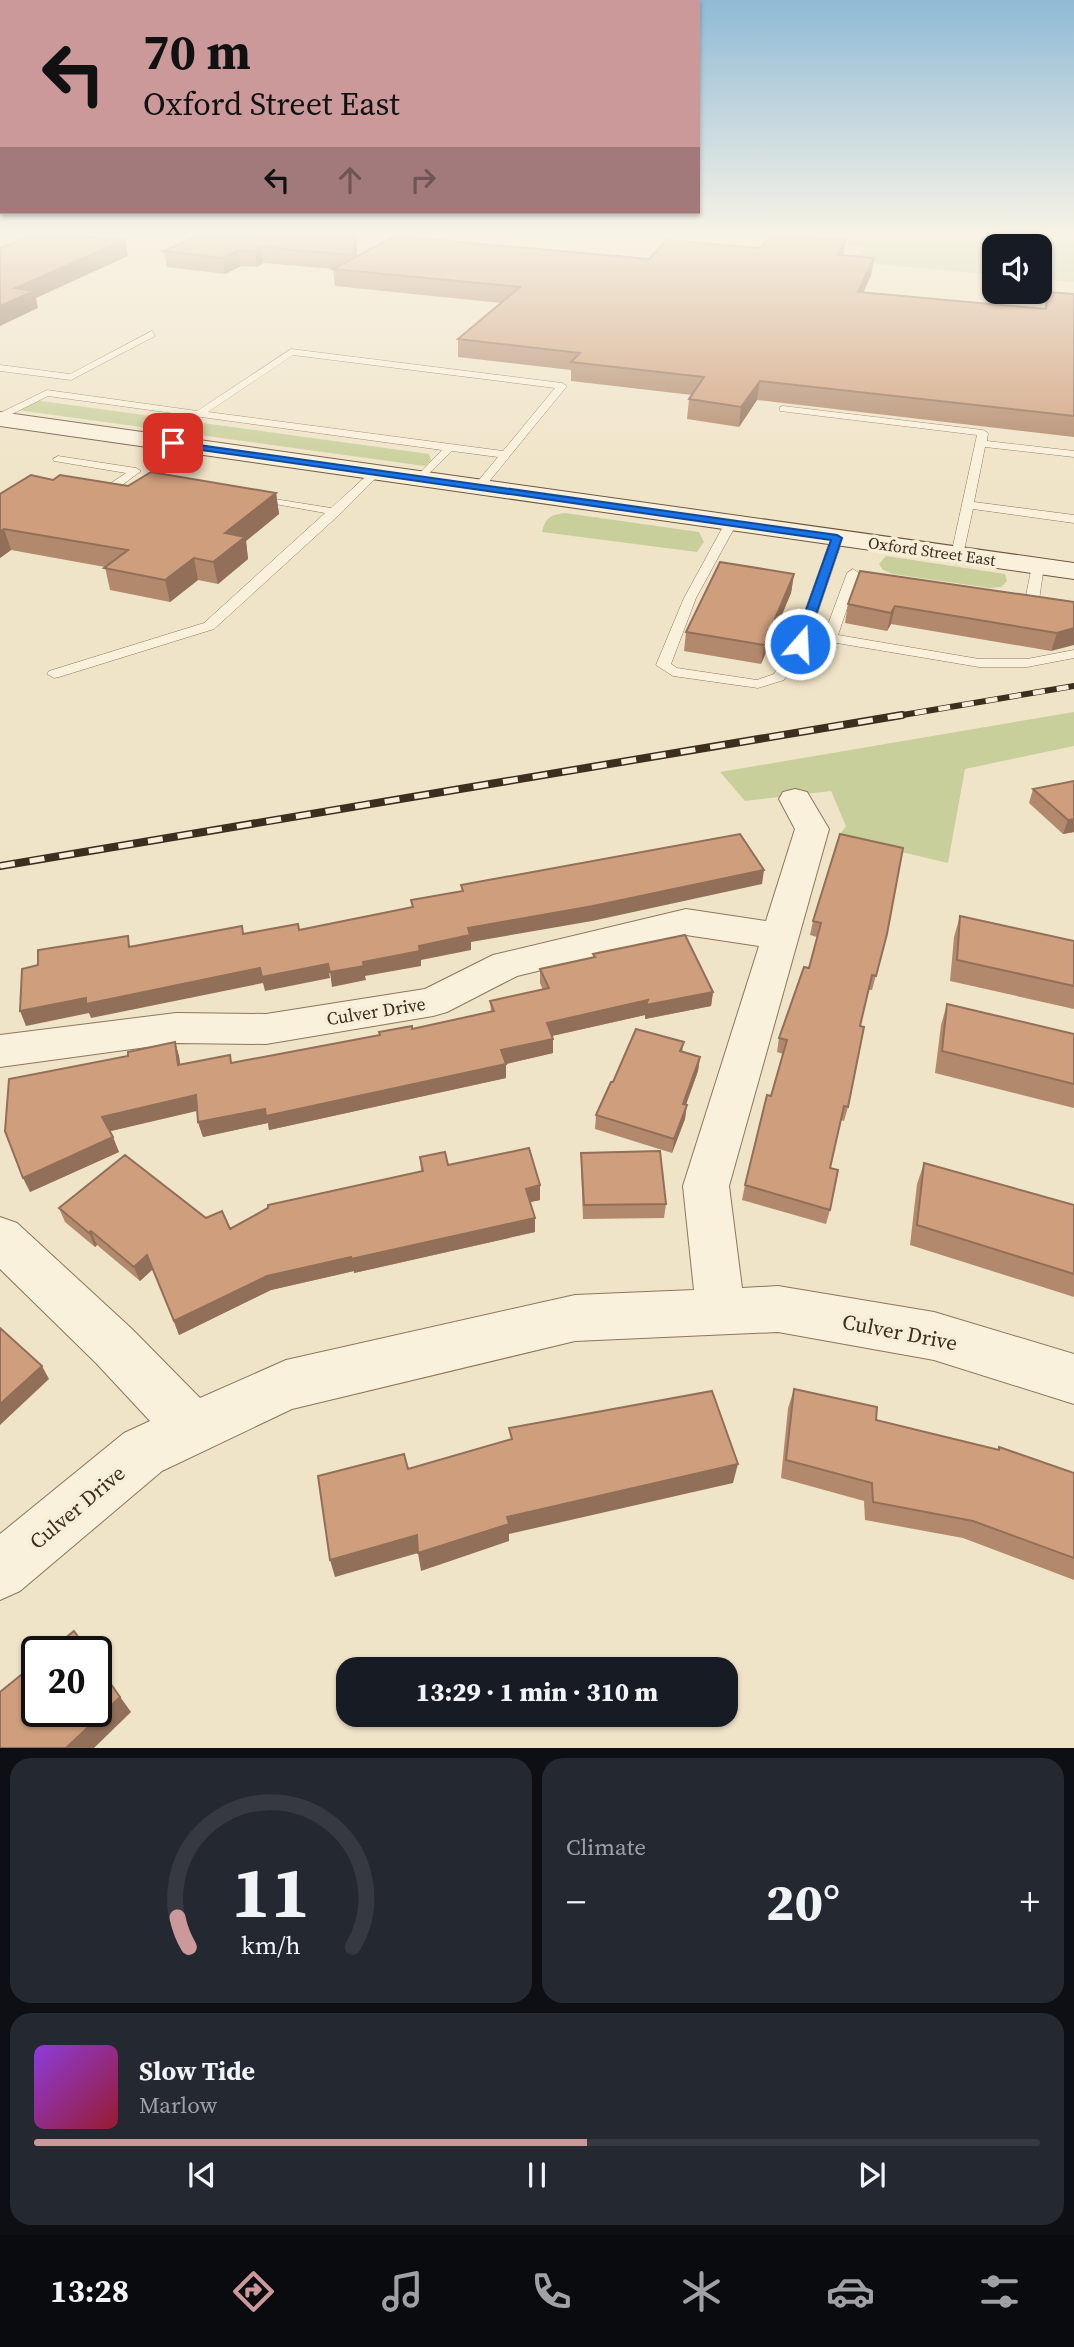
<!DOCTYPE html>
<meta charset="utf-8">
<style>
:root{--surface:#171b24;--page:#242831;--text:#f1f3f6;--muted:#9ea1a6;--line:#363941;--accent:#cc999b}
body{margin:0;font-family:"Source Serif 4",serif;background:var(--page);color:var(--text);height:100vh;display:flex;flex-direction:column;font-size:26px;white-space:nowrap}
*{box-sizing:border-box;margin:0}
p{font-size:23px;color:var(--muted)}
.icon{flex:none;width:38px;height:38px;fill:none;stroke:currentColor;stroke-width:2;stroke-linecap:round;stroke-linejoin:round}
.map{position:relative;height:1748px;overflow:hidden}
.details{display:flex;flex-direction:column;gap:10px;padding:10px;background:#0d0f14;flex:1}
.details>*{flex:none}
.banner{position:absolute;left:0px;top:0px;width:700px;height:214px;box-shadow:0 2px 5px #0004;background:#cc999b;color:#111;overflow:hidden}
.controls{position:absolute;left:982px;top:234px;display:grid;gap:14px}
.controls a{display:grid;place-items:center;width:70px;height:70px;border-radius:14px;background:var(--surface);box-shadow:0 2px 5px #0004;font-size:35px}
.speed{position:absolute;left:21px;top:1636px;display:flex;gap:14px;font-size:35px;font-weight:700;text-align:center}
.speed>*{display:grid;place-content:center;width:91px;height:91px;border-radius:50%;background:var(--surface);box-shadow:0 2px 5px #0004;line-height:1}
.speed .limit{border:4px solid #111;border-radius:10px;background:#fff;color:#111}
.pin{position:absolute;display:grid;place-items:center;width:60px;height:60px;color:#fff;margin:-30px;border-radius:14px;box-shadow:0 4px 10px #0006}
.me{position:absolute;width:77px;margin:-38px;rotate:19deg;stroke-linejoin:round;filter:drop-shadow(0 0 5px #0008)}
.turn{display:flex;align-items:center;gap:24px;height:147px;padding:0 28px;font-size:32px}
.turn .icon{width:91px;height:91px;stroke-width:2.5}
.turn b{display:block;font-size:49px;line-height:60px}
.lanes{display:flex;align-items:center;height:66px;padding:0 28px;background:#0003;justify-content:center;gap:35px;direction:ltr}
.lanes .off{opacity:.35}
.big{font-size:52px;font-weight:800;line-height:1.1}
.details .card{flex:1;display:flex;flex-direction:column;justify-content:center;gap:10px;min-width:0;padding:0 24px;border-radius:21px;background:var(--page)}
.details .dial{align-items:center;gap:0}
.dial svg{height:182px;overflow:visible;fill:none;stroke:var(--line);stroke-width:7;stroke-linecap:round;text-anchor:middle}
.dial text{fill:var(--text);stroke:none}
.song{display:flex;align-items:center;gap:21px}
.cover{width:84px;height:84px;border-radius:10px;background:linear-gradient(135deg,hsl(270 70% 55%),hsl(350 70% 35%))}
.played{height:7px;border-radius:4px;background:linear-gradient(90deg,var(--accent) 55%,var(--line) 55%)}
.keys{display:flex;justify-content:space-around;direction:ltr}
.heat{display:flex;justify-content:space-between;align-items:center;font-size:38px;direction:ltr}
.details .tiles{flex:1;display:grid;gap:10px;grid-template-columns:1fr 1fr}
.card:last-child{grid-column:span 2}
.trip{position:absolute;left:336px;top:1657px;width:402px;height:70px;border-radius:21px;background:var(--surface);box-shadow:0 2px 5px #0004;font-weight:800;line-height:70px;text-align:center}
.tab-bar{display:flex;height:112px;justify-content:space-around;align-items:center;background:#090b0e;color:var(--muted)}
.tab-bar .icon{width:49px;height:49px}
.tab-bar .selected{color:var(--accent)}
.tab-bar b{font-size:32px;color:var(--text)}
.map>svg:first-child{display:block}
.green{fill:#c9cf9b}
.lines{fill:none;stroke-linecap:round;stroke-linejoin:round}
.lane-casing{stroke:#8d765c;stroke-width:1}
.street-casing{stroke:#8d765c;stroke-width:2}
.secondary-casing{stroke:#6f573f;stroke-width:2}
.lane{fill:#faf1dc;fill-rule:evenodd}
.street{fill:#faf1dc;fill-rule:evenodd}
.secondary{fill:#faf1dc;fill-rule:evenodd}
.rail-far1-casing{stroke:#3d2e20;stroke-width:6}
.rail-casing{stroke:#3d2e20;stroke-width:8}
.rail-far1{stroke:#f7eed8;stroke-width:4.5;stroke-dasharray:12;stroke-linecap:butt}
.rail{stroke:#f7eed8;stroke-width:5;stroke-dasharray:15;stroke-linecap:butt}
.wall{fill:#b2896c}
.shaded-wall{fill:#916f58}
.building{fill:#cf9f7d;stroke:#916f58;stroke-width:2}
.route{fill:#1a73e8;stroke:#114b97;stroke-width:2}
.labels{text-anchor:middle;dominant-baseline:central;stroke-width:7;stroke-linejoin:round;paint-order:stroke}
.far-street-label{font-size:16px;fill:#3d2e20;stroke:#f7eed8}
.street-label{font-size:18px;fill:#3d2e20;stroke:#f7eed8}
.near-street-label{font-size:21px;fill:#3d2e20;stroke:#f7eed8}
</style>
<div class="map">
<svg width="1074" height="1749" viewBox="0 0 1074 1749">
<rect width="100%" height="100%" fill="#f0e4c8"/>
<!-- green -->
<path class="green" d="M822 233H1074V282L1040 279V247H994V275L855 262 863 247 815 242Z
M34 400 429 454 431 460 425 466 17 410Z
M565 513 699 532 704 542 697 552 542 532C546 517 550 515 565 513Z
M886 556 1005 574 1007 581 1001 587 990 588 893 574 883 570 879 564Z
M1074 712V746L965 769 948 863 838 837 846 826 831 791 745 801 720 772Z"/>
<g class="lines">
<!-- lane casing -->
<g class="lane-casing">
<path id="lane" d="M152 331 155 336 71 380 0 371V365L70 374Z
M291 349 562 383 567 386 483 489 479 490 473 487 498 457 452 451 420 482 414 479 442 450 48 396 0 420V413L47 390 197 411ZM293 355 555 388 503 451 208 412Z
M783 406 983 430 988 433 987 441 1074 451V457L985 447 974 502 1074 515V523L973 509 963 555 953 558 951 555 977 435 780 411V407Z
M58 456 136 468 141 471 114 491 93 489V485H108L126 473 54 461 53 459Z
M373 470 382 472 340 514 214 629 59 677 54 678 47 674 49 671 204 623 325 513 253 500 249 499V495L331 508Z
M731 519 737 523 696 598 671 664 677 668 757 680 774 674 793 644 831 538 837 534 843 538 807 644 784 680 758 688 673 676 656 665 684 598 725 523Z
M1038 562 1044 566 1039 600 1032 604 1025 600 1032 566Z
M853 569 859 573 838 635 979 659H1027L1074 650V658L1027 667H979L825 641 823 638 847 573Z"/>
</g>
<!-- street casing -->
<g class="street-casing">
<path id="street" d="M0 233H9L0 237Z
M795 789 807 792 829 829 729 1186 742 1288 778 1286 934 1312 1074 1354V1404L934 1360 778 1332 575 1341 292 1409 162 1471 20 1591 0 1600V1534L124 1433 150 1421 96 1363 0 1269V1217L17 1223 132 1329 200 1398 286 1360 575 1295 694 1290 683 1186 759 946 686 935 517 976 447 1012 433 1016 266 1044 176 1043 0 1067V1035L176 1013 266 1014 425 989 493 955 686 909 766 921 795 829 779 799 783 792Z"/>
</g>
<!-- secondary casing -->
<g class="secondary-casing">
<path id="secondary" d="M0 412 1074 563V579L0 426Z"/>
</g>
<!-- lane -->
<use href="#lane" class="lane"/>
<!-- street -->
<use href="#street" class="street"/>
<!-- secondary -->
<use href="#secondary" class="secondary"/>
<!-- rail-far1 casing -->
<g class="rail-far1-casing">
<path id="rail-far1" d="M891 717 1074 686"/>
</g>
<!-- rail casing -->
<g class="rail-casing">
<path id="rail" d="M0 866 902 715"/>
</g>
<!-- rail-far1 -->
<use href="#rail-far1" class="rail-far1"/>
<!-- rail -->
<use href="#rail" class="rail"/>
</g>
<!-- wall -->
<path class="wall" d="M356 233 357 248 356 257 649 259 843 256 874 258 871 275 863 292 1044 309 1048 292 1074 294V437L757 400 739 427 687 419 689 399 692 395 571 381V370L458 357V339L501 303 335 286 333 269 263 263 257 267 241 266 225 274 167 267 164 251Z
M53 480 128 486 276 493 279 514 246 541 248 559 218 584 198 580 170 602 110 590 105 567 11 550 0 558V494Z
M794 574 791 593 761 664 684 651 686 632Z
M1074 602 1051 651 891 624 887 631 845 623 848 604Z
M1074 781V832L1063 834 1029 803 1033 789Z
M960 916 1074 941V1009L950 981 954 937Z
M813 921 887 934 872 990H869L860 1026 848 1107 844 1121 841 1120 830 1168V1210L826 1224 742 1200 745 1185 783 1054 777 1052 779 1038 809 968 817 937 810 935Z
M593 954 713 992 711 1006 645 1019V1015L552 1036 553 1053 506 1064V1078L269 1130 268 1123 203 1137 198 1122V1110L110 1131 119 1152 30 1192 128 1056 175 1042 179 1056 180 1064 232 1063 412 1029 491 1011 490 1001 543 990 540 983V969L593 958Z
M947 1004 1074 1034V1108L935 1073 941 1025Z
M684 1042 682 1052 700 1057 698 1071 686 1105 685 1119 672 1153 595 1129 596 1115 613 1082Z
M581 1153 666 1204 664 1218 583 1219 581 1167Z
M420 1157 448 1165 540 1200 530 1202 535 1232 354 1273V1271L271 1290 179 1335 153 1269 140 1281 97 1245 95 1247 65 1222 59 1208 206 1218 230 1229 421 1171Z
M924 1163 1074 1205V1297L910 1245 917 1184Z
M794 1389 876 1420 998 1450 999 1447 1074 1473V1580L963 1538 865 1520 864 1501 781 1478 788 1408Z"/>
<!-- shaded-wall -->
<path class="shaded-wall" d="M356 233 357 248 355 271 353 255Z
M125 240 128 256 36 298 38 308 0 326V306L15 288Z
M846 240 843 255H838Z
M261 247 263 263 257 267 255 251Z
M238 250 241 266 225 274 223 258Z
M874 258 871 275 856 309 858 292Z
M760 381 757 400 739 427 741 407Z
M276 493 279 514 246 541 248 559 218 584 213 562 225 533Z
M4 529 11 550 0 558V531Z
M194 558 198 580 170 602 165 580Z
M794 574 791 593 761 664 764 645Z
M895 606 891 624 887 631 891 613Z
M1074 628V645L1051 651 1057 633Z
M1074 819V832L1063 834 1068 820Z
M764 870 762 884 592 921 471 942V950L421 960V966L365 976 366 980 332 987 330 972 419 946 468 928Z
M328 964 330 978 265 991 263 983 91 1018 89 1013 26 1026 20 1011 86 998 260 968Z
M713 992 711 1006 645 1019V1015L547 1037V1023L648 1000Z
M553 1039V1053L506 1064V1078L269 1130 268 1123 203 1137 198 1122 501 1050Z
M175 1042 179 1056 182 1079 178 1065Z
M700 1057 698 1071 681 1118 683 1104Z
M196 1095 201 1110 107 1132 102 1117Z
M687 1105 685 1119 672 1153 674 1139Z
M113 1137 119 1152 30 1192 23 1178Z
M540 1185V1200L526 1203V1189Z
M535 1218V1232L354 1273V1271L271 1290 179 1335 174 1321 267 1276 351 1257Z
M91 1231 97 1245 95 1247 89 1233Z
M147 1255 153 1269 140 1281 134 1267Z
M42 1366 49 1379 0 1425V1404Z
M738 1464 733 1483 509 1534V1541L421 1571 418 1553 335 1577 330 1560 417 1535 507 1517Z
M96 1663 131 1712 94 1748H66Z"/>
<!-- building -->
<path class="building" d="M40 233H49L125 240 15 288 34 291 0 306V248Z
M204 233H356L353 255 261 247 255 251 238 250 223 258 164 251Z
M773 234 846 240 838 255 874 258 858 292 1046 309 1048 292 1074 294V416L760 381 741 407 689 399 704 377 571 362 580 353 458 339 520 287 333 269 395 236 649 259 667 240 760 248Z
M151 472 276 493 225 533 245 537 213 562 194 558 165 580 104 568 128 550 4 529 0 531V494L31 475 53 480 60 475 128 486Z
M720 562 794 574 764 645 686 632Z
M860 571 1074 602V628L1057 633 895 606 891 613 848 604Z
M1074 781V819L1068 820 1033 789Z
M740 834 764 870 593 906 468 928 470 935 419 946 420 951 363 962 364 966 330 972 328 964 262 977 260 968 86 1004V998L20 1011 22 969 38 965V950L128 936 129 947 242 926 243 934 298 924 299 930 413 907 411 900 463 891 461 885Z
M840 834 903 848 887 934 876 976 872 975 860 1026 864 1027 848 1107 844 1106 830 1168 838 1170 830 1210 745 1185 767 1095 771 1096 787 1040 779 1038 804 967 809 968 821 923 813 921Z
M960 916 1074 941V986L957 960Z
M685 935 713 992 646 1005 648 1000 547 1023 553 1039 501 1050 506 1064 266 1116 265 1109 198 1122 196 1095 102 1117 113 1137 23 1178 5 1131 9 1079 128 1056V1052L175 1042 178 1065 230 1055 231 1063 380 1035 379 1032 412 1026V1029L494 1011 490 1001 549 988 540 969 595 957 593 954Z
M947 1004 1074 1034V1084L942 1051Z
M636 1029 684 1042 680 1051 700 1057 683 1104 687 1105 674 1139 596 1115 611 1082H613Z
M529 1148 540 1185 526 1189 535 1218 351 1259V1257L267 1276 174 1321 147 1255 134 1267 91 1231 89 1233 59 1208 125 1155 206 1218 222 1211 230 1229 268 1208V1205L423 1171 420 1157 445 1152 448 1165Z
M660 1151 666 1204 584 1205 581 1153Z
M924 1163 1074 1205V1274L917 1225Z
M0 1328 42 1366 0 1404Z
M794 1389 877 1407 876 1420 999 1450V1447L1074 1473V1558L973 1521 873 1502 872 1483 786 1460Z
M712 1391 738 1464 507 1517 509 1524 418 1553 417 1535 330 1560 318 1476 404 1454 408 1469 512 1439 509 1428Z
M74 1631 89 1652H48Z
M37 1662V1712H96V1663L120 1697 66 1748H0V1692Z"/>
<!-- sky -->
<linearGradient id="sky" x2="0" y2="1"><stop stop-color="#8fbad6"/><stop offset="0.49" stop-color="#f8f3e6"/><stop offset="1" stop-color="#f8f3e6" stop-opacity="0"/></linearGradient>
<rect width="1074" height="477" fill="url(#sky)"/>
<!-- route -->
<path class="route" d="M170 441 837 535 842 538 806 644 800 648 794 644 831 540 173 446 170 445Z"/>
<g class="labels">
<!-- far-street labels -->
<g class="far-street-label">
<text transform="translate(932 551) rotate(8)">Oxford Street East</text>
</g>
<!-- street labels -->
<g class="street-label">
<text transform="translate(376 1011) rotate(-9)">Culver Drive</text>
</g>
<!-- near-street labels -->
<g class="near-street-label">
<text transform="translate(900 1332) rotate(11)">Culver Drive</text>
<text transform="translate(77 1507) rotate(-40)">Culver Drive</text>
</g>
</g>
</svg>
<div class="controls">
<a><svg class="icon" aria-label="sound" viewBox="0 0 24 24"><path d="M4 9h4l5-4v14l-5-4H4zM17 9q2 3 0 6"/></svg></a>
</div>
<div class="speed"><div class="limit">20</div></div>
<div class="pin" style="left:173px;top:443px;background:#d93025"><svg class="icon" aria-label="arrive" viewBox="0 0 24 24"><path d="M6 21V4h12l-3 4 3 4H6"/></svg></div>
<svg class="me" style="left:800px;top:644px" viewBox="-20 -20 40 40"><circle r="17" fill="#1a73e8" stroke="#fff" stroke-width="3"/><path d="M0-11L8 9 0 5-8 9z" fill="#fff"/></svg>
<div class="trip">13:29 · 1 min · 310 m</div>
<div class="banner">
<div class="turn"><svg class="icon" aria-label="left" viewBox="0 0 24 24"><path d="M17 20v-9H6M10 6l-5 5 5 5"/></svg><div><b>70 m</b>Oxford Street East</div></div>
<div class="lanes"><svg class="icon" aria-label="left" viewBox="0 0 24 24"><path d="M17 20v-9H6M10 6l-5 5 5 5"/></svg><svg class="icon off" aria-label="ahead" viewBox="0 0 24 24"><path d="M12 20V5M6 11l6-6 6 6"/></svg><svg class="icon off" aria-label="right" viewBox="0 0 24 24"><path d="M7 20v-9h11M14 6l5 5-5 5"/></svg></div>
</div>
</div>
<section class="details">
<div class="tiles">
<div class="card dial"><svg viewBox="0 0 100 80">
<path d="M14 69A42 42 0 1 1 86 69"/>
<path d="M14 69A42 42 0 0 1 9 56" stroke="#cc999b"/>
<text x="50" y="56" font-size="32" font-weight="700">11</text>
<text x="50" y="72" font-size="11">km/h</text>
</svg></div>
<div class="card"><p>Climate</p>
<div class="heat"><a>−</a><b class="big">20°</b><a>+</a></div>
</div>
<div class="card">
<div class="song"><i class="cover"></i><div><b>Slow Tide</b><p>Marlow</p></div></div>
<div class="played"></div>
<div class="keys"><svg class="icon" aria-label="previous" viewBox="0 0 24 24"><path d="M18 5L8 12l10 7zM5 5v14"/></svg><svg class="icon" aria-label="pause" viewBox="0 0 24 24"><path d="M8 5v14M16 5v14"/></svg><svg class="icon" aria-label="next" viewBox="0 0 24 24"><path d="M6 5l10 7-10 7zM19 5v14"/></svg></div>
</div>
</div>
</section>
<nav class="tab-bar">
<b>13:28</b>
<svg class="icon selected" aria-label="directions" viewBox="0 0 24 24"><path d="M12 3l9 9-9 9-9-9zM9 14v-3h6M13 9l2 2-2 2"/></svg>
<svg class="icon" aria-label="music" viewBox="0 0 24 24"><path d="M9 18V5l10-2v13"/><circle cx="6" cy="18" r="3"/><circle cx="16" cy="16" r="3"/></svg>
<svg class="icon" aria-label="phone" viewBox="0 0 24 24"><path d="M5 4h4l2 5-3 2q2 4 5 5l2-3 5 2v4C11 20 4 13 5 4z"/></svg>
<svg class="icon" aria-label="climate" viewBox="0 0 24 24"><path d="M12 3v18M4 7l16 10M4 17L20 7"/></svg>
<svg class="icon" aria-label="car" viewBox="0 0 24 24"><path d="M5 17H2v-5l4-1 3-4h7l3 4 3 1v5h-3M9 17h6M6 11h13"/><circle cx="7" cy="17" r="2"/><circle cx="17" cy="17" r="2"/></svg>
<svg class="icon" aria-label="filters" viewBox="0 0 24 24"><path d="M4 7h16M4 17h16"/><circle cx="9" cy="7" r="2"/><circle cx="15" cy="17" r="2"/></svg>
</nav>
